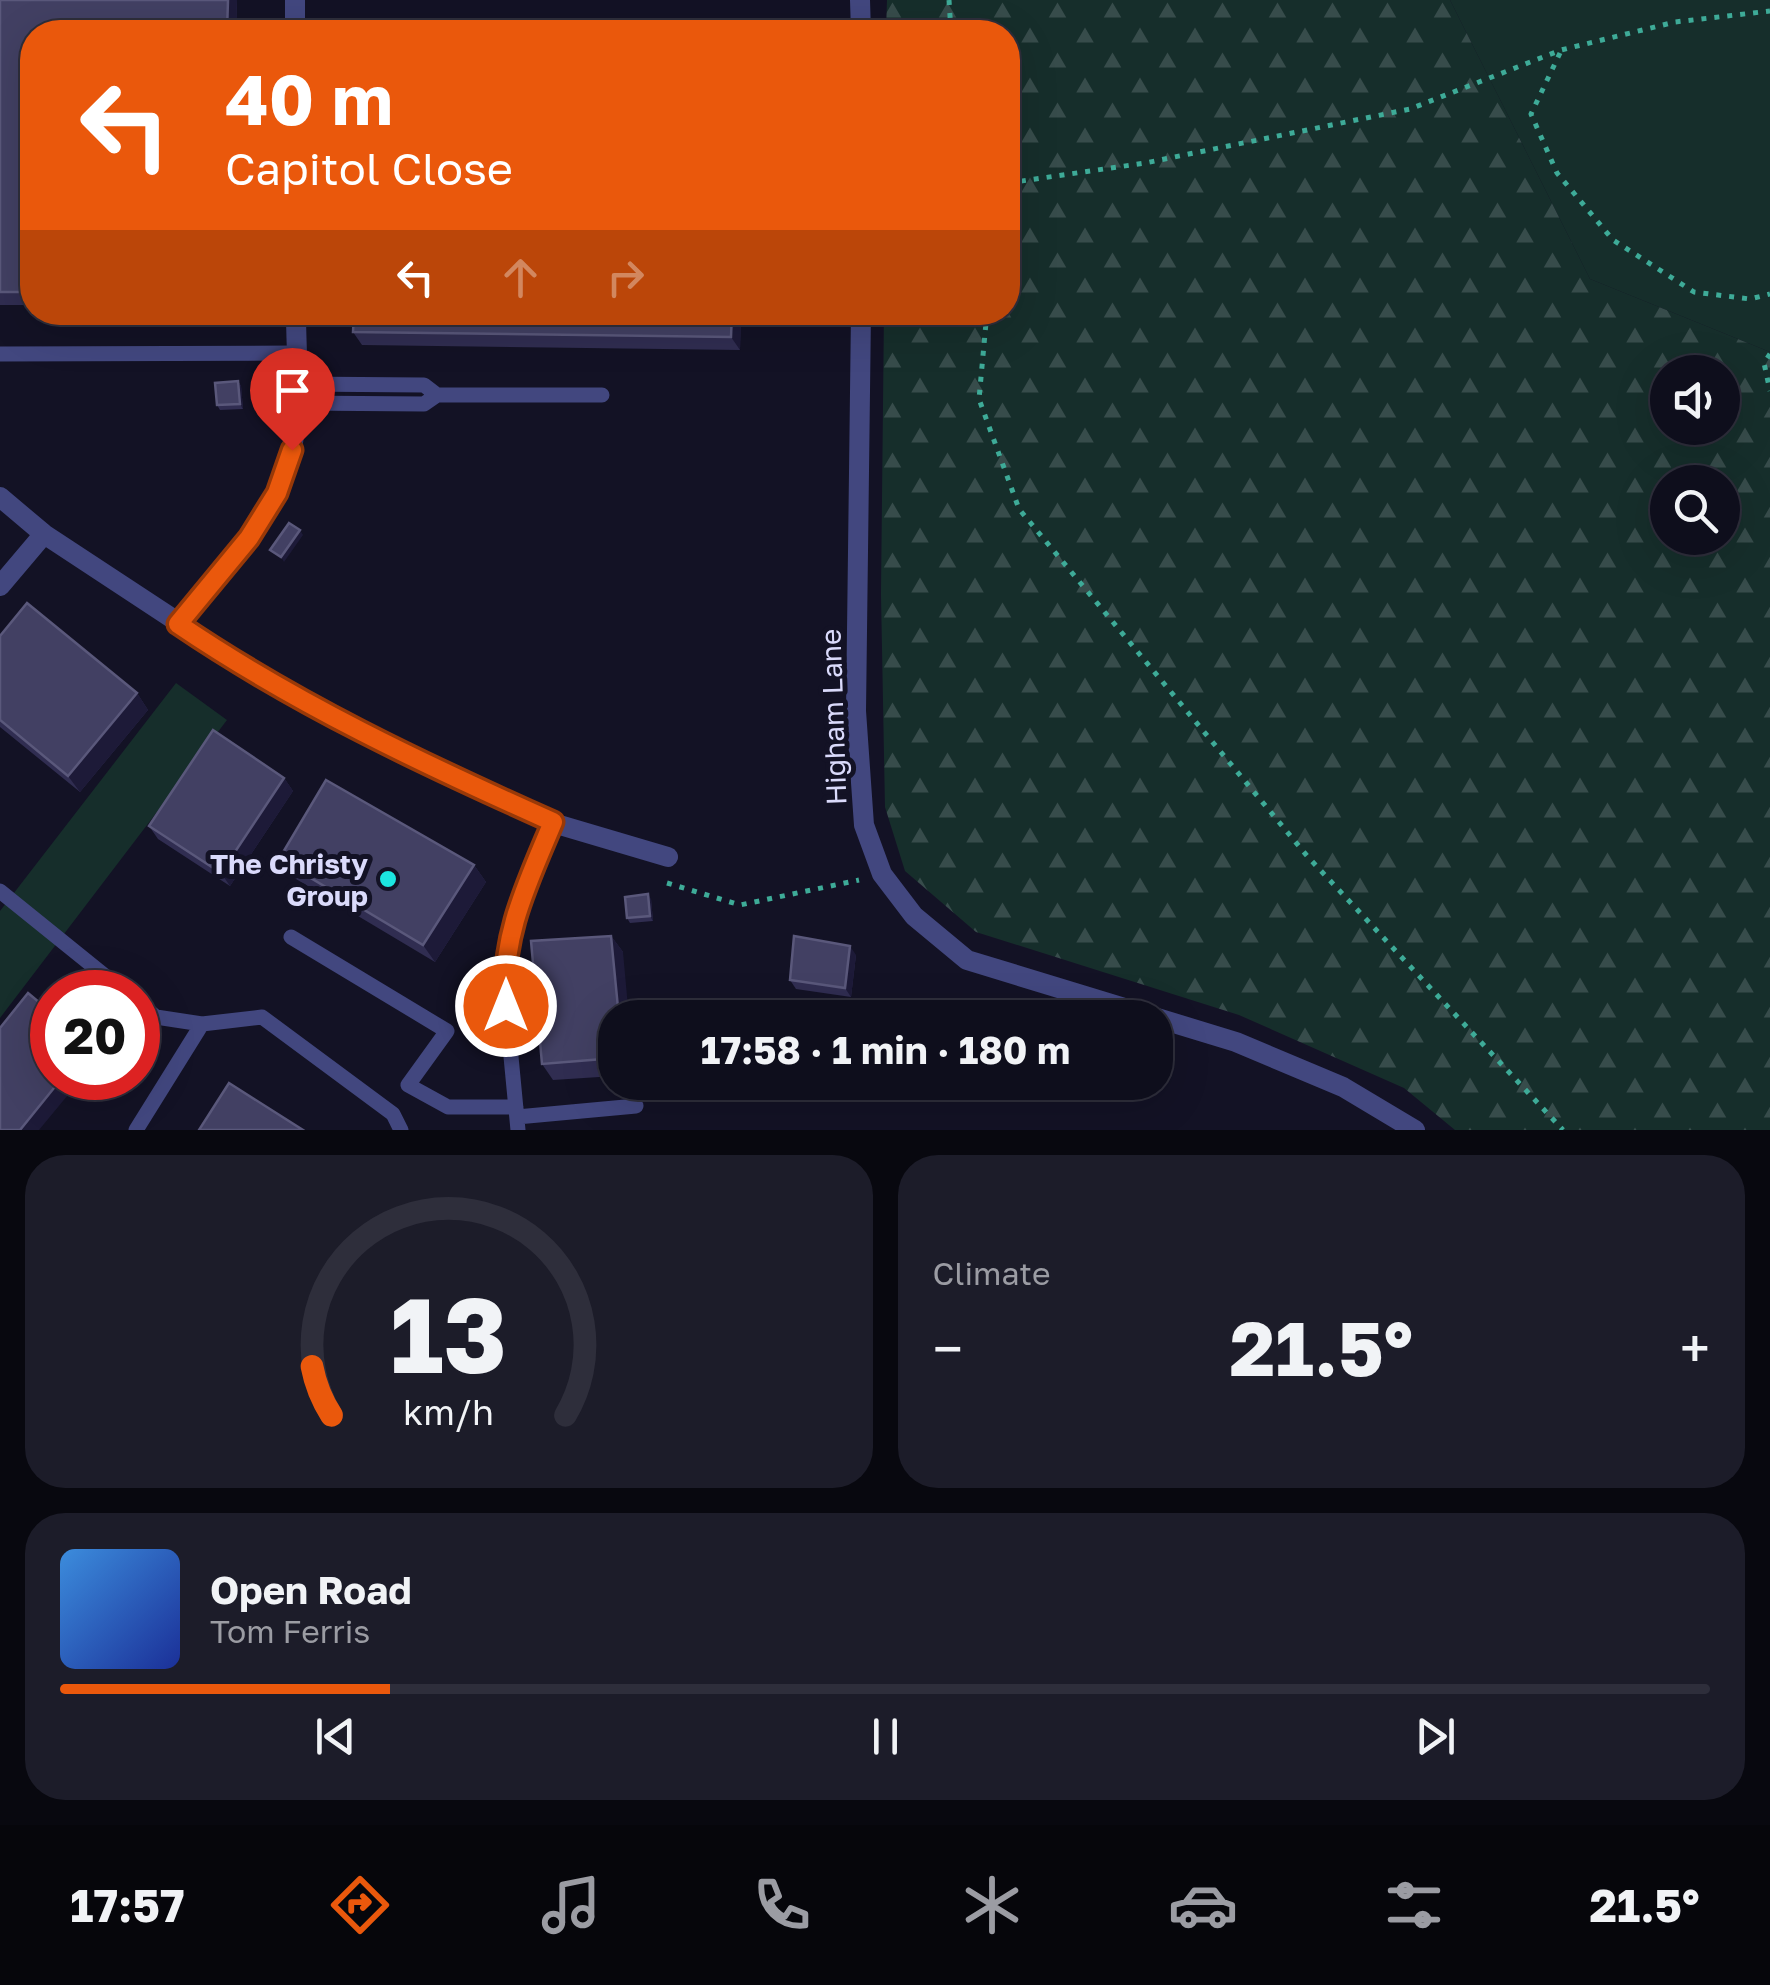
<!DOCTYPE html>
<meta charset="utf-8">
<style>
:root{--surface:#0e0e1c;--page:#1c1c29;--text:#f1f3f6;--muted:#9b9ca3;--line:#2e2e3b;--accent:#ea580c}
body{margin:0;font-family:"Golos Text",sans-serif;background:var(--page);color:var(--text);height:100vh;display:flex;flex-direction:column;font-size:38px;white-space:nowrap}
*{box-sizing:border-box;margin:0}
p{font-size:32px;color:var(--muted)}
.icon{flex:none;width:55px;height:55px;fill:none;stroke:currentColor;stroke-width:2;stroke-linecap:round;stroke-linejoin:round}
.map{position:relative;height:1130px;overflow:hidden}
.details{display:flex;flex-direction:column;gap:25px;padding:25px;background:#08080f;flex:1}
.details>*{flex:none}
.guide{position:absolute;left:20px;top:20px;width:1000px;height:305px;border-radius:40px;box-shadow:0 10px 40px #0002,0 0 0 2px var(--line);background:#ea580c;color:#fff;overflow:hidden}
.fabs{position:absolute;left:1650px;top:355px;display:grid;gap:20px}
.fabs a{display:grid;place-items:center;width:90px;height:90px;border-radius:50%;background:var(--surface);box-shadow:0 10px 40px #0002,0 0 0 2px var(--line);font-size:50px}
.speed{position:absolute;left:30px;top:970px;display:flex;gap:20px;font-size:50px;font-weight:700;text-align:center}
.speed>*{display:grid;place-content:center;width:130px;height:130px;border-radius:50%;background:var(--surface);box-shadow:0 10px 40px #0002,0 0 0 2px var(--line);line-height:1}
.speed .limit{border:15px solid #d22;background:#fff;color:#111}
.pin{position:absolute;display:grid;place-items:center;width:85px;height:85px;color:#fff;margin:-102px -42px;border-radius:50% 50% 50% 0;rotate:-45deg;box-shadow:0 0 10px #0007}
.pin .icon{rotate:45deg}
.me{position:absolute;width:110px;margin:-55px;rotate:0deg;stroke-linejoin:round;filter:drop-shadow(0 0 8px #0008)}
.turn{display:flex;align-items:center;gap:35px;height:210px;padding:0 40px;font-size:45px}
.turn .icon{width:130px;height:130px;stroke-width:2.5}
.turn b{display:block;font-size:70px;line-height:85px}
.lanes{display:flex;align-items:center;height:95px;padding:0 40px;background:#0003;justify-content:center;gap:50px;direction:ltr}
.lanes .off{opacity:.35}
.big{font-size:75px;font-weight:700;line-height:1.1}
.details .tile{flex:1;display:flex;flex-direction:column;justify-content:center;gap:15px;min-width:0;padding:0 35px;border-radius:40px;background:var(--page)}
.details .dial{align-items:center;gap:0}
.dial svg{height:260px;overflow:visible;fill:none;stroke:var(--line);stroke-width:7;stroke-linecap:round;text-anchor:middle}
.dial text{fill:var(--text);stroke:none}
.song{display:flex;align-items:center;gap:30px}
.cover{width:120px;height:120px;border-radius:15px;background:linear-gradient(135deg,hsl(210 70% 55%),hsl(230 70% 35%))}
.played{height:10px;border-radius:5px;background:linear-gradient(90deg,var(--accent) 20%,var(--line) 20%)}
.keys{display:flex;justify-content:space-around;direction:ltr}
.heat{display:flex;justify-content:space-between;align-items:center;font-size:55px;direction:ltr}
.details .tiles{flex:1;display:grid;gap:25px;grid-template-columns:1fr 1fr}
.tile:last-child{grid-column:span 2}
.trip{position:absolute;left:598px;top:1000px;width:575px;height:100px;border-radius:40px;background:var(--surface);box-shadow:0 10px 40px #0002,0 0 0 2px var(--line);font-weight:700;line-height:100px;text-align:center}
.tab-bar{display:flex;height:160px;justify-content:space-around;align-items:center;background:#06060b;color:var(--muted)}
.tab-bar .icon{width:70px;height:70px}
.tab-bar .current{color:var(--accent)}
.tab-bar b{font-size:45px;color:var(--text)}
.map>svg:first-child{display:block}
.grass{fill:#162e2b}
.forest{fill:url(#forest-firs);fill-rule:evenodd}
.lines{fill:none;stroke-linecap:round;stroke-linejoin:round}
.path{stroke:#3eab98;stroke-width:5;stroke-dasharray:5 8;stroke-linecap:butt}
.service{stroke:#42477f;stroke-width:15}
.minor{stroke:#42477f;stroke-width:20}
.tertiary{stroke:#42477f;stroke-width:20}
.wall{fill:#302d51}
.shaded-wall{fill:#1d1a38}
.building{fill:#424063;stroke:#5a587b;stroke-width:2.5}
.route-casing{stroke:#983908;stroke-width:25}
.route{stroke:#ea580c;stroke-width:18}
.poi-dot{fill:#1ce5e1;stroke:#131225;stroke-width:4}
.labels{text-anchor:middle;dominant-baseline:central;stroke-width:10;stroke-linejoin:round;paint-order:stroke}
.street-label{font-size:28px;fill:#dadafb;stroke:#131225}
.poi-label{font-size:28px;font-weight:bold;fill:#dadafb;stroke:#131225;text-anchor:end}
</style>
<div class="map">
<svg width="1770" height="1130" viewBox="0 0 1770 1130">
<defs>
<pattern id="forest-firs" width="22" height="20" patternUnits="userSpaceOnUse" patternTransform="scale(2.5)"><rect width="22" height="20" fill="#162e2b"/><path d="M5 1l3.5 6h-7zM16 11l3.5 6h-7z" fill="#374c4b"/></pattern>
</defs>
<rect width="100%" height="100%" fill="#131225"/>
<!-- grass -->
<path class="grass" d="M1450 0H1770V352L1590 279Z
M176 683 227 720 0 1018V911Z"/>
<!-- forest -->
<path class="forest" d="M887 0H1450L1590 279 1770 352V1130H1455L1404 1088 1239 1015 976 932 905 871 885 807 881 594 884 313 1008 312V32H886ZM1668 372H1722V428H1668ZM1668 482H1722V538H1668Z"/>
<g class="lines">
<!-- path -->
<path class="path" d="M949 0 951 32
M1560 53 1531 114 1557 173 1613 240 1694 292 1750 299 1770 294
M1008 183 1145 163 1410 109 1561 50 1675 22 1770 11
M987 312 979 399 1019 509 1308 857 1563 1130
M1770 354 1764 363 1770 391
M667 883 740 905 859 880"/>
<!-- service -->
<path class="service" d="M0 354 296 353
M297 384 424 385 437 395
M297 403 424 404 437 395H602
M0 891 125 992
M291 937 447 1031 408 1085 448 1107H516
M138 1002 156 1017 202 1024 262 1017 393 1114 401 1130
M517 1117 636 1106
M136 1130 202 1024
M518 1130 503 973 515 915 553 823"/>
<!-- minor -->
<path class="minor" d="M295 0V32
M0 497 44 534 278 688 417 761 553 823 668 857
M0 586 44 534
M178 625C222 573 274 519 291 451 302 407 296 358 296 312"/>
<!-- tertiary -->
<path class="tertiary" d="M860 0 861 32
M861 312 856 711 864 825 882 874 914 916 967 960 1236 1042 1343 1087 1415 1130"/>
</g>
<!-- wall -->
<path class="wall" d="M0 0H237L236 32H32V305H0Z
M741 312 740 350 362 345 353 332Z
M238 381 241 386 243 409 220 410 217 405Z
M0 636 137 693 148 710 80 792 0 727Z
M284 778 293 791 230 886 158 839 149 826Z
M279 859 474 865 486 882 435 962 291 876Z
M651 899 653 921 630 923 627 918Z
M611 936 623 952 615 1018V1076L553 1080 542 1064Z
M856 955 851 997 796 989 790 980Z"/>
<!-- shaded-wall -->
<path class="shaded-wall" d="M228 0H237L236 32H227Z
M732 312H741L740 350 731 337Z
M238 381 241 386 243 409 240 404Z
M300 530 303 535 284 562 281 557Z
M137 693 148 710 80 792 68 776Z
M284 778 293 791 230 886 221 873Z
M474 865 486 882 435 962 423 945Z
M648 894 651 899 653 921 650 916Z
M611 936 623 952 629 1018H619Z
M850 946 856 955 851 997 845 988Z
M62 1078H82L39 1130H20Z"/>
<!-- building -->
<path class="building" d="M0 0H228L227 32H32V292H0Z
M354 312H732L731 337 353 332Z
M238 381 240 404 217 405 215 383Z
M289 523 300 530 281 557 270 550Z
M27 603 137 693 68 776 0 720V636Z
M213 730 284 778 221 873 149 826Z
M326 780 474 865 423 945 279 859Z
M648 894 650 916 627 918 625 897Z
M611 936 619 1018H615V1058L542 1064 531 941Z
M794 936 850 946 845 988 790 980Z
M28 993 52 1013V1078H62L20 1130H0V1028Z
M229 1083 303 1130H199Z"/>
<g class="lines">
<!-- route casing -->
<g class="route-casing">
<path id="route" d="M292 450 277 493 249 538 178 624C296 704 423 764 553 822 527 884 500 938 506 1006"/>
</g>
<!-- route -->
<use href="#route" class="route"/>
</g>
<!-- markers -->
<circle class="poi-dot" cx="388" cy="879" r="10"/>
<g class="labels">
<!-- street labels -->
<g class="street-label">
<text transform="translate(833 717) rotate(-92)">Higham Lane</text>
</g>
<!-- poi labels -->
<g class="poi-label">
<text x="368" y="863">The Christy<tspan x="368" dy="32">Group</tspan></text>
</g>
</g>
</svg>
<div class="fabs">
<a><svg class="icon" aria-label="sound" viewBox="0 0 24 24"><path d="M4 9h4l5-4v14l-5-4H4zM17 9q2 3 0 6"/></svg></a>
<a><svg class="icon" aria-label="search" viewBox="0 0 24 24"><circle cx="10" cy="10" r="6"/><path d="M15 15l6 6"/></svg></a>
</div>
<div class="speed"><div class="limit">20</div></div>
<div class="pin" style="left:292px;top:450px;background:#d93025"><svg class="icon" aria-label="arrive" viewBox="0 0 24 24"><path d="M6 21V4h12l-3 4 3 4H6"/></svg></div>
<svg class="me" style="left:506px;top:1006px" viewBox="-20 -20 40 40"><circle r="17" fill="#ea580c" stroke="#fff" stroke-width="3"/><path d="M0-11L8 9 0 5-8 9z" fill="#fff"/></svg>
<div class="trip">17:58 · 1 min · 180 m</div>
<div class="guide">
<div class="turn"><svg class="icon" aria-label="left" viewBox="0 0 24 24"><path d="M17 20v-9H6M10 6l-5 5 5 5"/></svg><div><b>40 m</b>Capitol Close</div></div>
<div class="lanes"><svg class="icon" aria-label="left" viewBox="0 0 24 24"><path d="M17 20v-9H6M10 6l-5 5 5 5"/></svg><svg class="icon off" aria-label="ahead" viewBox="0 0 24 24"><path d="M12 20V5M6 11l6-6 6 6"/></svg><svg class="icon off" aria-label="right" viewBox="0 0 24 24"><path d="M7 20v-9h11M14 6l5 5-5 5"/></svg></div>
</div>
</div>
<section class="details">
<div class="tiles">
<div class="tile dial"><svg viewBox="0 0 100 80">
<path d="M14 69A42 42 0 1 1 86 69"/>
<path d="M14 69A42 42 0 0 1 8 54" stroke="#ea580c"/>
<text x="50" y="56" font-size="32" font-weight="700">13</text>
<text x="50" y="72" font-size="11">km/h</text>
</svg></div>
<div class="tile"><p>Climate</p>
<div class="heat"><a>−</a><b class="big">21.5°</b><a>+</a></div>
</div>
<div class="tile">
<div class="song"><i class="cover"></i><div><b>Open Road</b><p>Tom Ferris</p></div></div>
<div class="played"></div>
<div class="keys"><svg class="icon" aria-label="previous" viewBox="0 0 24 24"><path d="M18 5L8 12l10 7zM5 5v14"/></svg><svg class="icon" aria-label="pause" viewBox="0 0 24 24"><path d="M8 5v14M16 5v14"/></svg><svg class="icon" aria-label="next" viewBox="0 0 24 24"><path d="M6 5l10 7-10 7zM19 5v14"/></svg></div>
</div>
</div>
</section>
<nav class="tab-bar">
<b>17:57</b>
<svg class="icon current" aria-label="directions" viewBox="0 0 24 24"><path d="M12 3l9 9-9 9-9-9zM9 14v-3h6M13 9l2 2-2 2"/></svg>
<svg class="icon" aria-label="music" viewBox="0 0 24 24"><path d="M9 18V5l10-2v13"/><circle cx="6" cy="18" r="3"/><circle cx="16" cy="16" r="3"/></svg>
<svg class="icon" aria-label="phone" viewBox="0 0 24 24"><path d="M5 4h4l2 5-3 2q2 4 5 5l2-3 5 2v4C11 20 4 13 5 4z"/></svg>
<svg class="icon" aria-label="climate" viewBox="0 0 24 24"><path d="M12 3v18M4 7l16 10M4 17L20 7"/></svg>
<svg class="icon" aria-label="car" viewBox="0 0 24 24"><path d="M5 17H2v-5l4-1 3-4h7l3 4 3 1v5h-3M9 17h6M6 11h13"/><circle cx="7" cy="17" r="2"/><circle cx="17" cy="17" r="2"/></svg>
<svg class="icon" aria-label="filters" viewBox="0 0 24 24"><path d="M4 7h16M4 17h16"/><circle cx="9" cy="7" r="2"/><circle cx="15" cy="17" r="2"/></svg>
<b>21.5°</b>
</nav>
